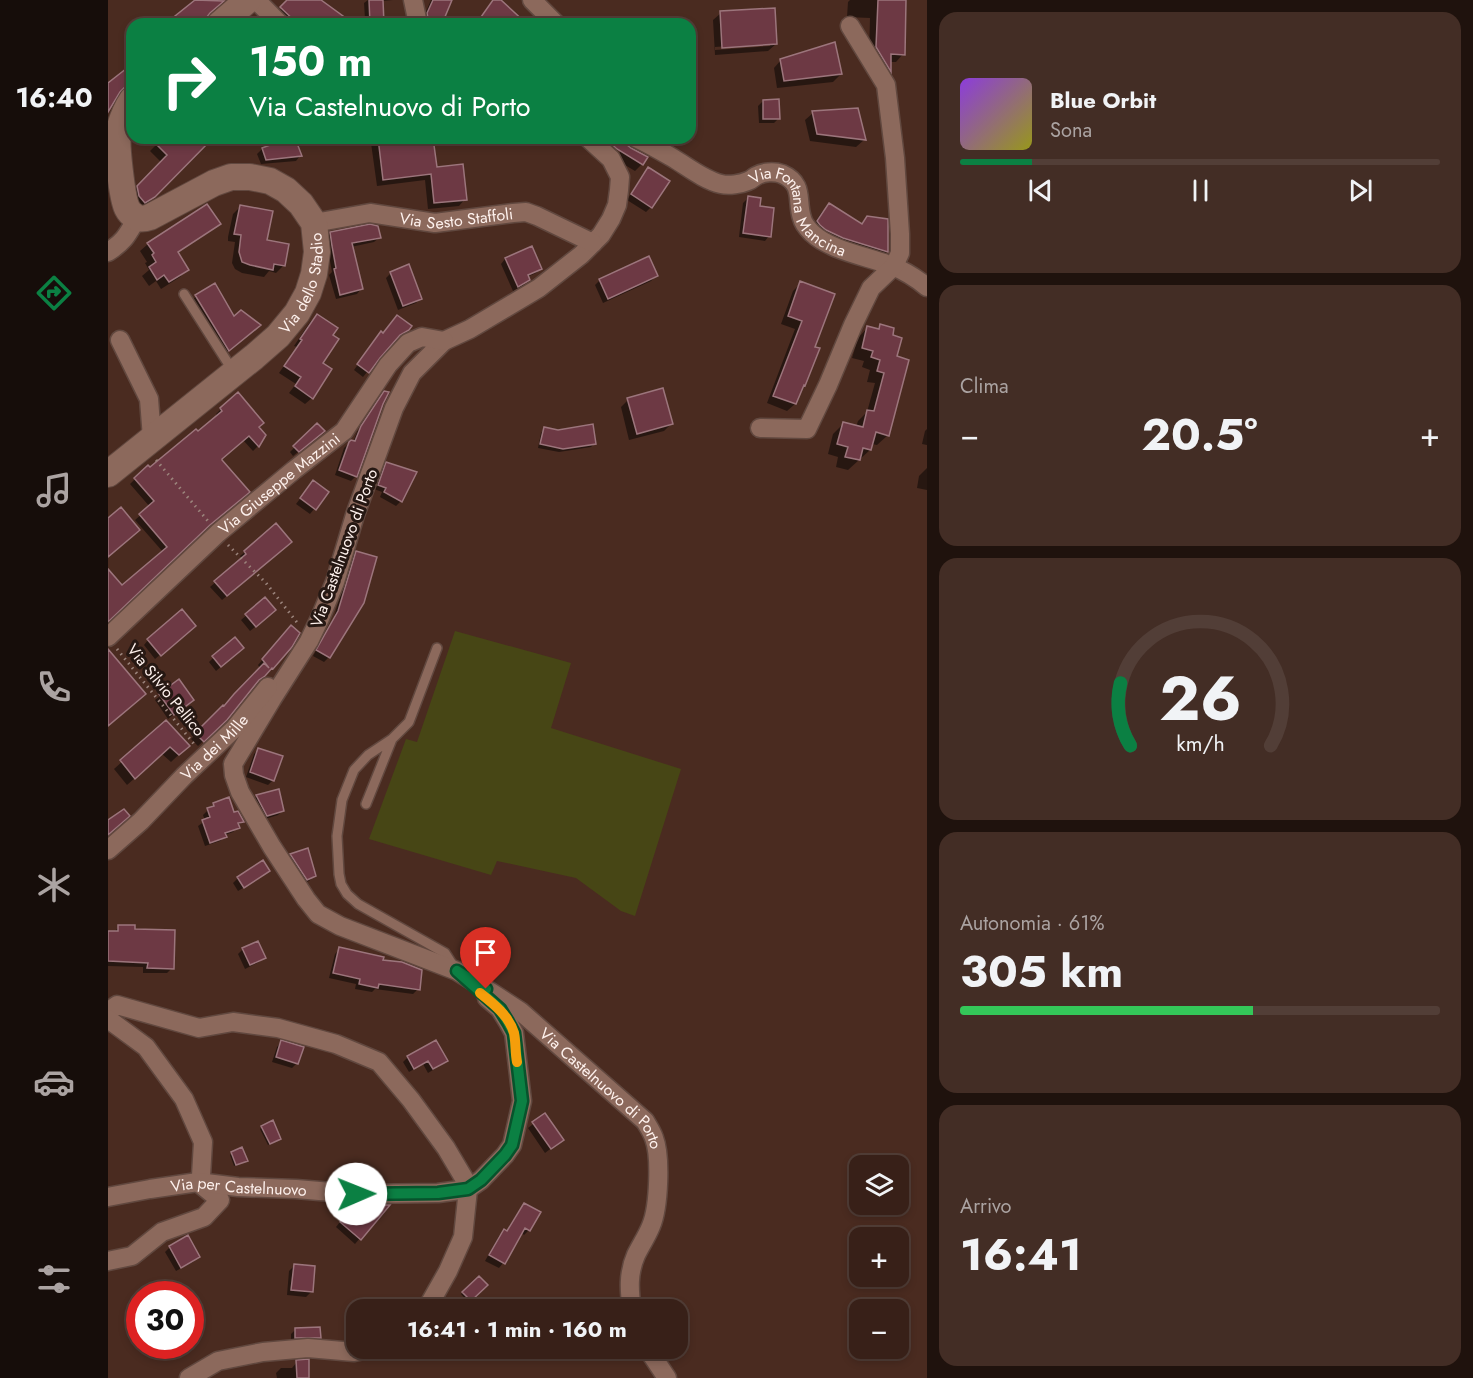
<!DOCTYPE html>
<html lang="it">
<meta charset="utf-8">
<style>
:root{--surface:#382018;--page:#432d25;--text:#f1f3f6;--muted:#aba3a2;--line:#523e37;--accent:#0b8043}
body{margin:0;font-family:Jost,sans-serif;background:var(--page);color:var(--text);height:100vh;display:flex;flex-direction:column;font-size:22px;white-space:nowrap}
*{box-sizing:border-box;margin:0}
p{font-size:20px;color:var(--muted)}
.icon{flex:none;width:33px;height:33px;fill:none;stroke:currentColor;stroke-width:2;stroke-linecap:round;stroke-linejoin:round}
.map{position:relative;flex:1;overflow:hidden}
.drawer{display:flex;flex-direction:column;gap:12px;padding:12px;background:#1f120d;width:546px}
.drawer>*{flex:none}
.top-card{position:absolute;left:18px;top:18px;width:570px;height:126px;border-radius:18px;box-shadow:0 3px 9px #0003,0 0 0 2px var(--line);background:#0b8043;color:#fff;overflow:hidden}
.tools{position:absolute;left:741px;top:1155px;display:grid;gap:12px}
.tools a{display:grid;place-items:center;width:60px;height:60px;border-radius:12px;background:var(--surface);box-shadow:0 3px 9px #0003,0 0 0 2px var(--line);font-size:30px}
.speed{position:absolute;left:18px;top:1281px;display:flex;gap:12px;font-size:30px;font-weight:700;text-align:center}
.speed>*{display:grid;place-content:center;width:78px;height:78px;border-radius:50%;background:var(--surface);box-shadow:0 3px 9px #0003,0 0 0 2px var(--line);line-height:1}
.speed .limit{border:9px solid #d22;background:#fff;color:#111}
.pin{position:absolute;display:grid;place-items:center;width:51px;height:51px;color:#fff;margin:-62px -26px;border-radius:50% 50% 50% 0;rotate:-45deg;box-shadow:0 0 6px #0007}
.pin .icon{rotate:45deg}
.me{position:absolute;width:66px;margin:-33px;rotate:89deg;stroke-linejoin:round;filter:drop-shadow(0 0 4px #0008)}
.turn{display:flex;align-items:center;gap:21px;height:126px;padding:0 24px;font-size:27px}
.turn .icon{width:78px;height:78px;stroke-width:2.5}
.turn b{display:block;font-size:42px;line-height:51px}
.big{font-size:45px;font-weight:700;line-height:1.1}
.drawer .card{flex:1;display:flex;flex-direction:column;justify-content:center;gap:9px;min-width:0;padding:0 21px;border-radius:18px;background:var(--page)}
.drawer .dial{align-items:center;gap:0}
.dial svg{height:156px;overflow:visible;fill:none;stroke:var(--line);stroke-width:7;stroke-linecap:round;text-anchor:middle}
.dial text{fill:var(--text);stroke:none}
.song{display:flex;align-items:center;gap:18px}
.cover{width:72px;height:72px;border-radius:9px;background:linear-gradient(135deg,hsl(270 70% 55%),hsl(60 70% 35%))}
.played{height:6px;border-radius:3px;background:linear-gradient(90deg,var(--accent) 15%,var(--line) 15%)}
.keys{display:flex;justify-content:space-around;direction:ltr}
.heat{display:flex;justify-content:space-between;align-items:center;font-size:33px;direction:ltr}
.charge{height:9px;border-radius:4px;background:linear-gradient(90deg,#34c759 61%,var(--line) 0)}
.trip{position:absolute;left:238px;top:1299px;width:342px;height:60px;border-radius:18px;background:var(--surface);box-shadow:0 3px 9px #0003,0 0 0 2px var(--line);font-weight:700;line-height:60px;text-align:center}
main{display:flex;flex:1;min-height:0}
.tabs{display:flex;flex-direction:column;width:108px;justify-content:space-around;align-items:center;background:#160d0a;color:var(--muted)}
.tabs .icon{width:42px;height:42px}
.tabs .on{color:var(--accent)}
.tabs b{font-size:27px;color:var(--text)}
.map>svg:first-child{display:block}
.green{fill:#474615}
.shadow{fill:#0007;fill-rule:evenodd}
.building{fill:#6d3944;stroke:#9c757c;stroke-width:1.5}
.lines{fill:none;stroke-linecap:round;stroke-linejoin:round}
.lane-casing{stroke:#61483f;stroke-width:12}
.street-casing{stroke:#61483f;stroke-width:21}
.secondary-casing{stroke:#61483f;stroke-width:28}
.path{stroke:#9b847c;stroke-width:3;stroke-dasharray:1.5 4.5;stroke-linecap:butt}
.lane{stroke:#8c695c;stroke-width:9}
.street{stroke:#8c695c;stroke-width:18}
.secondary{stroke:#8c695c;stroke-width:26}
.route-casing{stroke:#07532c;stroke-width:15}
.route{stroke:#0b8043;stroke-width:10}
.slow{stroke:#f59e0b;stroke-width:10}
.labels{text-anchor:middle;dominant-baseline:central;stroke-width:6;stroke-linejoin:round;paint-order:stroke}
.street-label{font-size:16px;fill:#fef1ed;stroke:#261813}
</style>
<main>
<nav class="tabs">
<b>16:40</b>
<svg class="icon on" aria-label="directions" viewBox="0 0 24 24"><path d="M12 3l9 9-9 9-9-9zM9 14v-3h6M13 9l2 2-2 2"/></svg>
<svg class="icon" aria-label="music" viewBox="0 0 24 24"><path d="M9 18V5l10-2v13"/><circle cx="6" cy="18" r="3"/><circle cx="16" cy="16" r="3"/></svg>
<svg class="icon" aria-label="phone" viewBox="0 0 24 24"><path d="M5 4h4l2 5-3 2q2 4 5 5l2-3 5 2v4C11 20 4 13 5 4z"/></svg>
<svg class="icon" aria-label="climate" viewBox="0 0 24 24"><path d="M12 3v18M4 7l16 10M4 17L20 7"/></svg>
<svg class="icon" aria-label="car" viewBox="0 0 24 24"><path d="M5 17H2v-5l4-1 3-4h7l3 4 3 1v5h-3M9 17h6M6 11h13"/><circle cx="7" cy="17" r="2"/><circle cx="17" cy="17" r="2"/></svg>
<svg class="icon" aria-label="filters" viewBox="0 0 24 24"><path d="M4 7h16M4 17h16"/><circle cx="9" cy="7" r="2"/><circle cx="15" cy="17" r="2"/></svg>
</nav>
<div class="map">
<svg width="819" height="1378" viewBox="0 0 819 1378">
<rect width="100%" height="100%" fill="#4a2b20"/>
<!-- green -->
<path class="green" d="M347 631 463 663 443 728 573 769 527 916 513 911 468 878 389 861 383 875 261 839 298 739 309 742Z"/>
<!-- shadow -->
<path class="shadow" d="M181 0H210L244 24H182L169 13Z
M260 0H285L274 1V22L285 24H252L257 19 256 3Z
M323 0H342L331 21 316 16Z
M742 0H797L795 54 788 62H782V71L775 78 761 55 762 18 739 17 740 2Z
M613 13 668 44 660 51 607 55 605 20ZM662 43V46L607 50V47Z
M673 60 733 74 725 82 669 88 666 68Z
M24 79V91L18 90 10 92 0 85Z
M655 101 671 118 666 123H651L650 106Z
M705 113 756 140 748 147 702 141 697 120Z
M55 138H103L39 204 30 208 23 194 54 163 42 151Z
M185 138 192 156 188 161 153 164 149 154 154 149Z
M268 138H323L328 168 357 199 351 206 320 209 317 180 269 186 263 143Z
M491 138H513L534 164 527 171 502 156ZM503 144 512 149V153L502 147Z
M540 169 543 207 538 212 519 200 535 174Z
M640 198 650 207 661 236 657 241 631 237 635 203Z
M721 205 752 225 760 218 779 252 771 259 702 230 713 213Z
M132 207 176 265 168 273 161 271 156 277 134 273 127 269 124 263 127 242 120 241V237L125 214Z
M111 224 103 231 69 253 79 269 72 277 53 289 48 281 41 286 34 276 41 270 37 263 39 262 32 251 40 244Z
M223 233 271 238 266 242 243 247 253 289 249 294 228 299 221 275 224 272 218 238Z
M423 248 432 269 428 273 419 277 420 280 416 285 405 291 393 264 397 259Z
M283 273 312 298 308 303 290 310 278 278Z
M548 276 543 281 495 303 487 285 492 280Z
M693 283 706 348 696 385 693 388 687 404 679 411 659 403 687 329 673 324 685 291Z
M88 296 126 318 147 330 115 355 84 301Z
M209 316 223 335 213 363 204 398 197 404 181 393 188 384 171 373 189 347 186 346 202 322Z
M772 326 783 336 787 357 780 435 769 445 764 444 762 450 740 470 728 467 730 457 720 454 725 434 736 423 748 427 750 421 759 412 767 383 759 382 762 370 754 367 756 361 744 358 750 338 760 327 768 330Z
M302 327 295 335 286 339 255 377 246 370 269 338Z
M130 395 149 428 156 435 150 446 145 451 135 440 112 459 95 530 0 620V570L14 587 55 552 27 520 42 507 22 484 27 479 42 470 90 434 110 417 108 414 113 409Z
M272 398 274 404 248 476 243 481 227 475 236 448 243 441 245 442 249 432Z
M520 400 563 424 556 431 521 440 513 407Z
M209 425 210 436 185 456 182 452Z
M436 429 487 443 483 447 451 452 430 448 433 433Z
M819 429V445L814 444 817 431Z
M279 464 293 501 288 506 272 497 274 492 266 489 274 469Z
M819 468V490L809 488 811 476Z
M201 487 219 493 202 514 188 504Z
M177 547 114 600 102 587 134 559 132 556 137 552Z
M248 553 254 602 221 657 216 662 205 656 226 617 243 558Z
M157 599 162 615 142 631 133 620Z
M81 631 47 659 36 645 40 640Z
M179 632 190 633 158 672 147 683 118 719 90 746 83 739 153 669 150 665Z
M129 653 108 671 101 662 106 657Z
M71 681 84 700 60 719 47 700Z
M58 722 80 746 63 762 54 754 19 785 6 769Z
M150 749 165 780 160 785 138 777 146 754Z
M149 796 175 810 170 815 154 820 144 801Z
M106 804 125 814 134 821 125 832 117 835V837L112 841 97 846 90 826 97 821 95 815Z
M199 850 206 876 201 881 194 884 178 860 183 855Z
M160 871 155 876 130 891 125 883 130 878Z
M11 927 25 930 64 968 59 973H35V967L0 966V933L6 932Z
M135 949 156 958 151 962 137 969 130 954Z
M232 949 274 961 310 989 305 994 267 989 264 992 247 989 248 984 221 978 227 954Z
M173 1042 189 1063 184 1068 164 1062 169 1047Z
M300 1057 338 1061 333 1065 320 1073 315 1064 301 1072 295 1062Z
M437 1115 454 1140 437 1153 420 1128Z
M154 1127 170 1140 160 1145 152 1129Z
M124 1153 136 1162 126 1166 122 1155Z
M416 1205 421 1230 416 1235 413 1232 395 1263 391 1268 377 1261 391 1236 396 1231 398 1232 412 1209Z
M279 1206 247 1244 228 1227 240 1212Z
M62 1247 90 1257 85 1262 68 1271 57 1252Z
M186 1266 203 1292 198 1297 179 1295 181 1271Z
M371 1278 378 1285 360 1302 353 1294Z
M249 1312V1341H244L246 1316Z
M188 1329 211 1337 206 1342H183V1334Z
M189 1362 200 1378H169L168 1373 173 1368H184Z"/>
<!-- building -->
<path class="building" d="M87 0 116 1 102 13 98 18 97 24H57Z
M179 0H213L246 24H190L172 7Z
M261 0H275L276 24H262Z
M325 0H344L334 24H321L319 13Z
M385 0H393L419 24H368Z
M770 0H798L797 55 783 54V72L768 47Z
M667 8 669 44 614 48 612 11Z
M727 42 734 74 676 81 672 59Z
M19 68 24 76V85L17 87 12 92 0 112V83Z
M671 99 672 119H655V100Z
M750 108 758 140 709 134 704 111Z
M42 138H105L47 197 37 203 31 196 29 186 59 155Z
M181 138H187L194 156 158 160 154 148Z
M270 138H325L329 167 355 164 359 200 326 203 323 174 275 180Z
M497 138H516L518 144 523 148 540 157 535 165 509 149Z
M540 167 562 181 544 208 523 194Z
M640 196 653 198 652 206 666 208 663 237 635 233Z
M721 203 754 224 759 216 780 219V252L735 238 718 230 712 225 709 221Z
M99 204 113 224 70 252 81 270 61 282 56 275 49 280 41 267 48 262 44 255 46 253 39 243Z
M132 205 165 211 159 240 181 244 177 266 166 264 165 270 142 265 134 262 131 252 133 235 126 234Z
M262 224 270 226 273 238 244 243 255 289 232 295 226 269 228 268 224 246 222 232Z
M424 246 434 269 420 275 422 280 410 287 397 258Z
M541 256 550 276 500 299 491 279Z
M301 264 314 299 295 306 282 272Z
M692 281 727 294 707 347 712 348 697 386 696 385 688 404 665 396 694 321 680 316Z
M107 283 126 316 133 310 153 325 121 351 87 295Z
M209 314 230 328 225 335 231 339 215 363 224 369 205 399 187 386 193 377 176 366 194 340 192 339Z
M289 315 304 326 301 330 292 335 272 358 261 373 249 364 273 331 275 333Z
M772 324 786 328 785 335 794 338 789 356 801 360 781 436 768 432 763 450 755 448 752 460 737 457 740 447 729 444 735 422 755 427 759 410 766 411 776 373 769 371 772 360 763 357 765 351 754 348 759 326 771 329Z
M555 388 565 424 529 434 519 398Z
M276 391 281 392 275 404 249 477 231 470 241 442 243 440 247 441 253 426Z
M130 392 156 423 151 427 158 435 151 447 141 436 114 459V460L142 492 102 525 0 622V569L14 585 59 547 31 514 46 501 26 478 40 465 42 467 88 429 90 431 114 411 112 408Z
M209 423 217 431 191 452 185 446Z
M485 424 488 444 455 449 432 444 436 427 450 430Z
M278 462 309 472 294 502 276 492 278 488 270 485Z
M205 480 221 492 208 510 192 498Z
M13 507 32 530 0 557V518Z
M168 523 184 542 119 596 106 581 138 554 136 551Z
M248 551 269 557 256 603 222 658 208 650 230 611Z
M157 597 168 610 148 627 137 614Z
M74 609 88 626 53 656 39 639Z
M183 625 192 633 184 647 165 669 164 668 157 676 151 680 119 720 96 742 87 733 115 705 116 706 126 694 156 663 161 668 154 659Z
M127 637 136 648 113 667 104 656Z
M0 649 38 694 0 726Z
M71 679 86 700 66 715 51 694Z
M58 720 82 746 71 755 62 747 27 779 12 760Z
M150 748 175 756 166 781 142 772Z
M171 789 176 811 159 816 148 795Z
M121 797 126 812 130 811 136 822 130 823 132 828 117 833 119 837 102 843 94 820 102 817 99 808 106 806 105 803Z
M16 809 22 816 0 835V820Z
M200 848 208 876 199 880 182 854Z
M155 860 162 871 136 888 129 877Z
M10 925H27V929L67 930 66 969 39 968 40 963 0 961V931H10Z
M150 941 158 958 142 965 134 948Z
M231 947 276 957 275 960 294 962 314 970 312 990 271 984 270 988 251 984 252 979 225 973Z
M173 1040 196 1047 190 1064 168 1057Z
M328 1040 340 1061 325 1069 320 1061 306 1069 299 1056Z
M437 1113 456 1140 443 1149 424 1122Z
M165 1120 173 1139 162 1144 153 1126Z
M134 1147 140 1161 128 1165 123 1152Z
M416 1203 433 1212 422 1231 417 1228 397 1264 381 1255 396 1229 399 1231Z
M245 1205H282L253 1240 232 1222Z
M80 1235 92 1257 73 1268 61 1246Z
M186 1264 207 1266 205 1292 183 1290Z
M371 1276 380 1285 363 1301 354 1292Z
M212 1327 213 1338H187V1328Z
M201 1359V1378H189L188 1360Z"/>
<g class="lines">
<!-- lane casing -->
<g class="lane-casing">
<path id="lane" d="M76 294 125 371
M284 739 260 755 246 770 234 800 229 836 231 874 233 884 239 894 250 904 337 953 346 967
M258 804 284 739 301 722 329 648"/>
</g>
<!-- street casing -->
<g class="street-casing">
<g id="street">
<path d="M148 0 172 24"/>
<path d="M305 0 310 24"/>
<path d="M424 0 448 24"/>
<path id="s1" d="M480 138 503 159 512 177 511 190 509 205 503 219 493 235 473 255 431 288 362 329 336 341 304 373 286 408 247 515 227 582 212 618 201 641 164 699 125 764 126 775 132 792 164 847 198 899 210 914 232 926 349 971 378 989 412 1011 537 1121C540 1126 544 1132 546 1138 553 1156 551 1207 543 1226 539 1236 533 1245 528 1255 520 1273 521 1290 524 1310"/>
<path id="s2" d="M528 138C541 144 553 151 565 158 580 167 596 180 613 184 621 186 633 184 640 181 645 179 643 179 648 176 655 172 666 171 674 174 697 184 688 201 694 218 695 223 700 229 704 233 723 251 759 256 784 266 797 271 808 278 819 287"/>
<path id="s3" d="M206 223 262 213 327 223 405 213 418 212 429 216 485 243"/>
<path d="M0 252C17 241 19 235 29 218"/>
<path d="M12 340 41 399 44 438"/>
<path d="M652 428 699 429 720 385 745 325 763 288 786 266 792 253V234L787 158 778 85 742 26"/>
<path id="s4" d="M0 637 110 533 186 470 236 431 280 365 300 343 314 337 336 341"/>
<path id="s5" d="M0 850 33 821 76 776 127 728 160 687"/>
<path d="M0 1012 9 1005 91 1028 125 1022 170 1028 228 1044 271 1062 303 1100 338 1148 357 1180 360 1189 355 1237 340 1271 318 1310"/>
<path d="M0 1019 38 1047 76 1099 95 1142 93 1176 90 1182 112 1200 96 1217 54 1232 24 1256 0 1261"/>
<path id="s6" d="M0 1197 42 1189 90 1182 130 1187 188 1189 247 1194 330 1193 360 1189 373 1180 397 1155 404 1145 414 1101 406 1033 400 1022 392 1009 379 998"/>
<path d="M539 1348 559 1378"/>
<path d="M81 1378 110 1361 155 1352 200 1348 246 1352 265 1348"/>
</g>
</g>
<!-- secondary casing -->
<g class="secondary-casing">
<g id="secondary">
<path d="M112 24 140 0"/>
<path id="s7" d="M0 474 146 357 170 336 189 313 200 293 206 274 209 252 206 223 193 204 178 190 162 181 142 177H123L106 183 42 217C36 219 30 220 25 215 23 214 20 210 19 208 14 198 8 145 10 134 13 121 17 111 24 100"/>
</g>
</g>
<!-- path -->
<path class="path" d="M48 460 100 521
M120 545 158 583 191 625
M9 649 86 744"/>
<!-- lane -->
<use href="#lane" class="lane"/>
<!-- street -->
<use href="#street" class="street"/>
<!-- secondary -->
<use href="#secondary" class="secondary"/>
</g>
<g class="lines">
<!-- route casing -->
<g class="route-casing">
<path id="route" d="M248 1194 330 1193 360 1189 373 1180 397 1155 404 1145 414 1101 406 1033 400 1022 392 1009 349 971 378 989"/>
</g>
<!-- route -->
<use href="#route" class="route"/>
<!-- slow -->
<path class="slow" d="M372 993C386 1004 401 1016 406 1033 408 1042 407 1052 409 1062"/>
</g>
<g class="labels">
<!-- street labels -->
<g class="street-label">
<text stroke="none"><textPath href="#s3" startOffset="144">Via Sesto Staffoli</textPath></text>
<text stroke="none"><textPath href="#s2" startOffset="198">Via Fontana Mancina</textPath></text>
<text stroke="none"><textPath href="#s7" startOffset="279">Via dello Stadio</textPath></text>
<text stroke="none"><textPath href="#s4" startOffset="230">Via Giuseppe Mazzini</textPath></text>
<text transform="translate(236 548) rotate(-70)">Via Castelnuovo di Porto</text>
<text transform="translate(58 690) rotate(51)">Via Silvio Pellico</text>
<text stroke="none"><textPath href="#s5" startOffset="148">Via dei Mille</textPath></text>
<text stroke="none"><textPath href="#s1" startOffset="1294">Via Castelnuovo di Porto</textPath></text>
<text stroke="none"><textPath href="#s6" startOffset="132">Via per Castelnuovo</textPath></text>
</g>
</g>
</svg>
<div class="tools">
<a><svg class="icon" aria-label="layers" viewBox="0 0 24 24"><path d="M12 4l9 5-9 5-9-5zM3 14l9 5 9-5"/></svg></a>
<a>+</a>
<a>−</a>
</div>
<div class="speed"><div class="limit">30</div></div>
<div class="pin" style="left:378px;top:989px;background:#d93025"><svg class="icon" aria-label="arrive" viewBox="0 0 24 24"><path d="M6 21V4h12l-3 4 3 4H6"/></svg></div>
<svg class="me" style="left:248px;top:1194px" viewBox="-20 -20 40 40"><circle r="19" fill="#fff"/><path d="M0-13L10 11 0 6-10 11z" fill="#0b8043"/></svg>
<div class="trip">16:41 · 1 min · 160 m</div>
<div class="top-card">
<div class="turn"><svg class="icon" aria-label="right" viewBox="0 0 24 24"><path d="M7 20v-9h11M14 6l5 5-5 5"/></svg><div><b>150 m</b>Via Castelnuovo di Porto</div></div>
</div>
</div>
<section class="drawer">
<div class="card">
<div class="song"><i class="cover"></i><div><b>Blue Orbit</b><p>Sona</p></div></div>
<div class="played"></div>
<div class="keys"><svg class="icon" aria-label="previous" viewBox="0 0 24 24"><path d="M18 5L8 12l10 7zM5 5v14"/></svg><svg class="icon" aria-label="pause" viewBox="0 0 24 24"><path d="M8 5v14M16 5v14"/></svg><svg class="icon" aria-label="next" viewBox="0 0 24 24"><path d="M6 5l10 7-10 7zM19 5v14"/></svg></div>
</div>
<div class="card"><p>Clima</p>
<div class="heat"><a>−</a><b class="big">20.5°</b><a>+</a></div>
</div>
<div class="card dial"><svg viewBox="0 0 100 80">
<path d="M14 69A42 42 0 1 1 86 69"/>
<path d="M14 69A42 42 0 0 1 9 37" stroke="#0b8043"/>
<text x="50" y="56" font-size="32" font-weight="700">26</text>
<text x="50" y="72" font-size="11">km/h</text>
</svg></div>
<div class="card"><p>Autonomia · 61%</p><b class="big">305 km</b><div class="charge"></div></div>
<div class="card"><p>Arrivo</p><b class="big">16:41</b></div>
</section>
</main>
